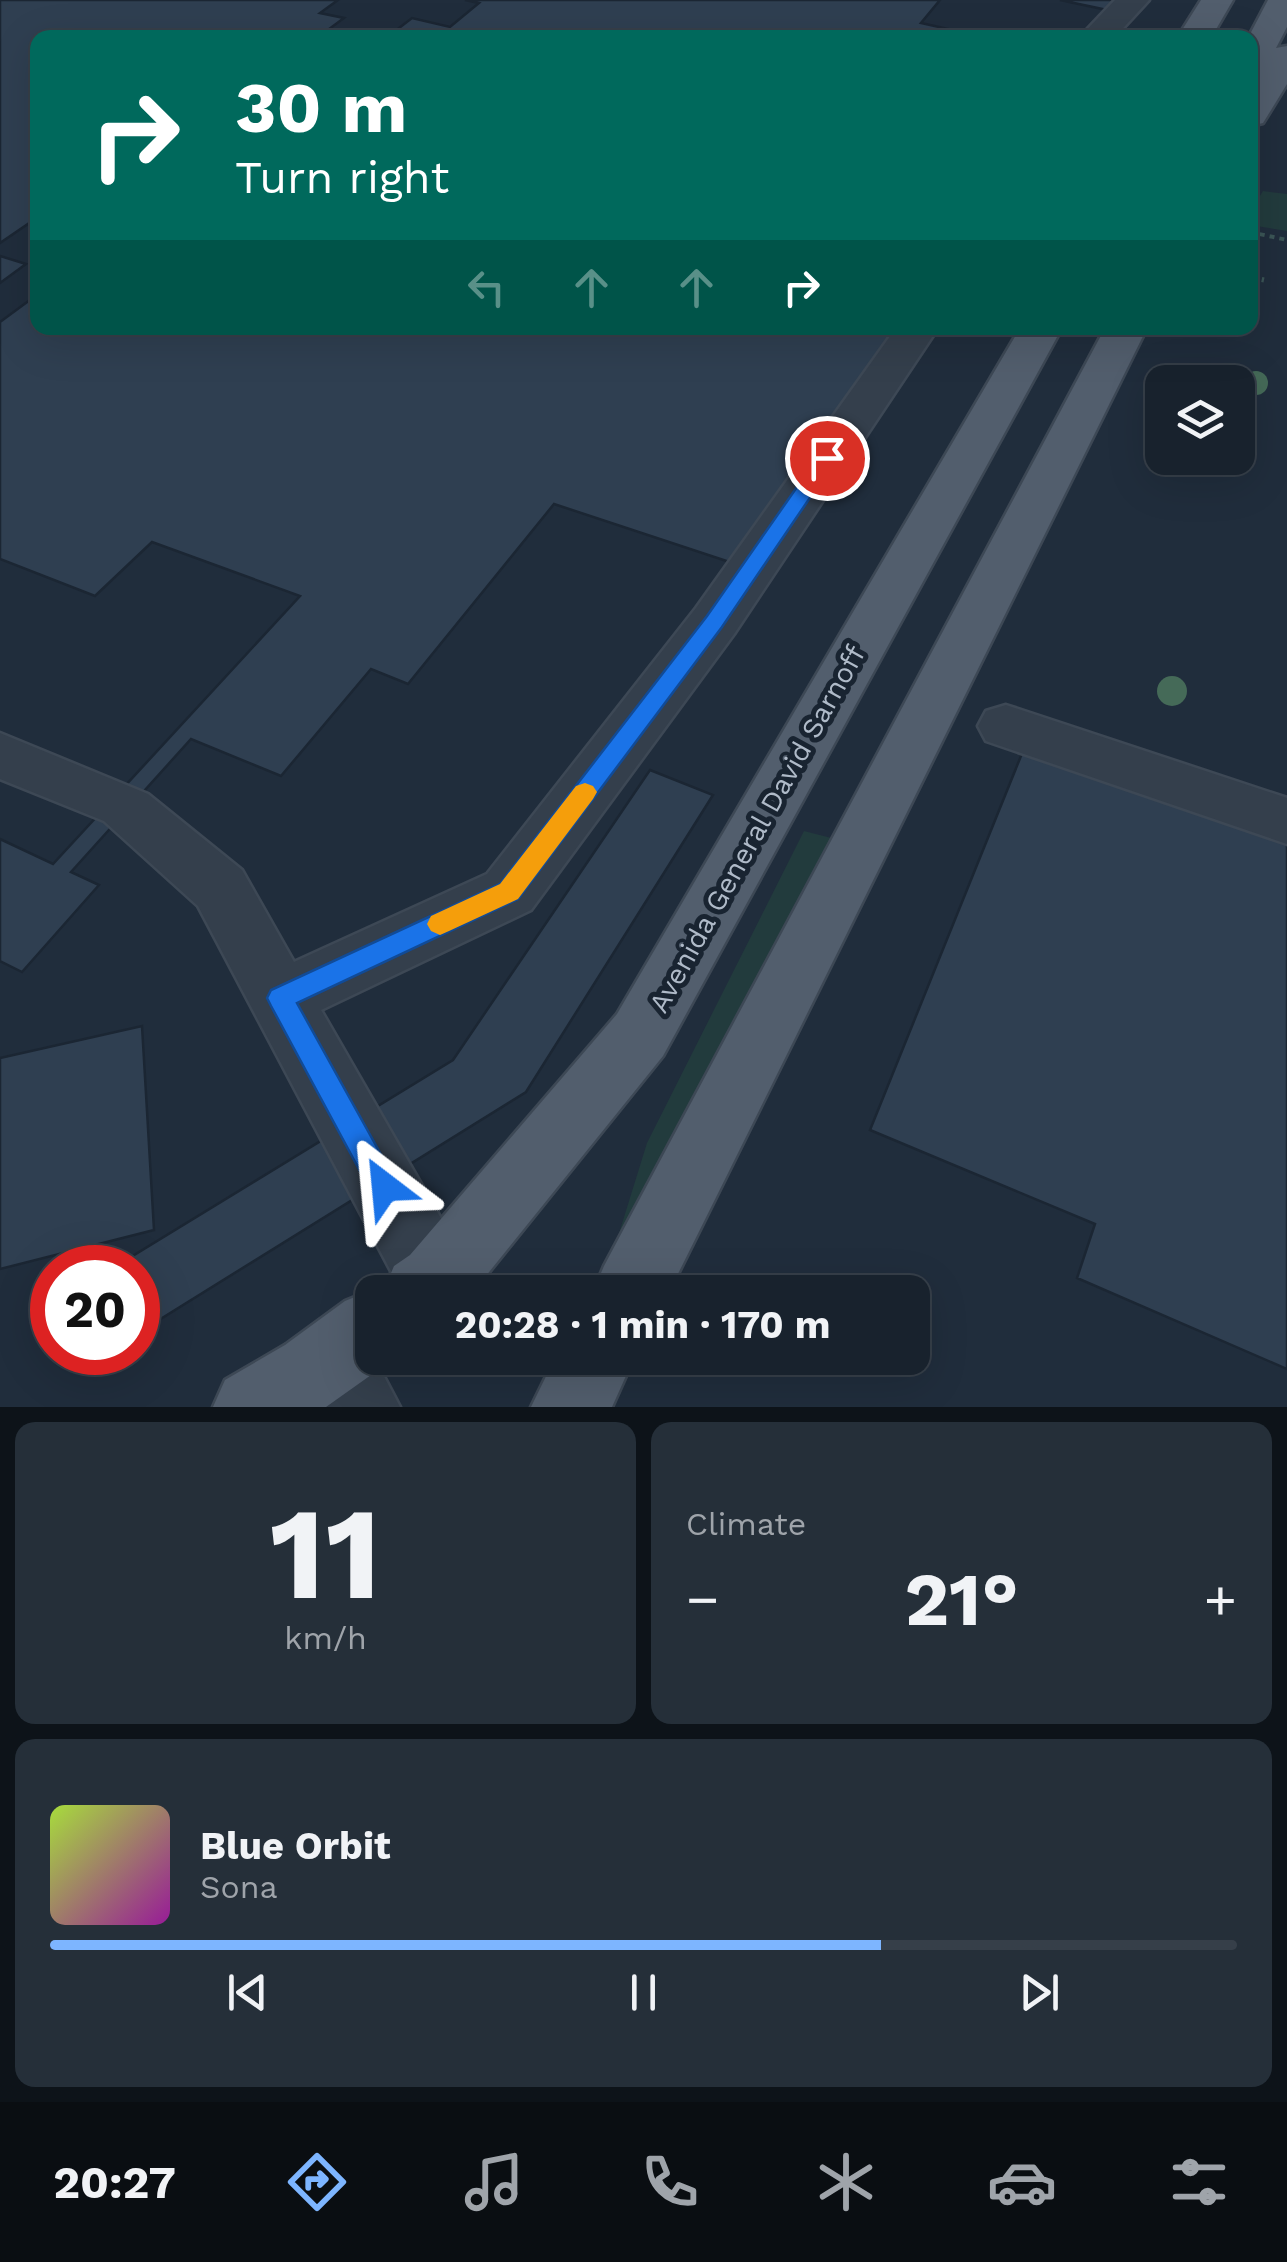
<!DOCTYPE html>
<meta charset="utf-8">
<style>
:root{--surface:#18222d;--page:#252f39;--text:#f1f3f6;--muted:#9fa4aa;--line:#363f49;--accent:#7db5ff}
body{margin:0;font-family:"Work Sans",sans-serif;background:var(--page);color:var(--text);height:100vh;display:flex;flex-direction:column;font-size:38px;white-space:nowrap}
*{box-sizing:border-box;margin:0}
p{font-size:32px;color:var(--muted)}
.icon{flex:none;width:55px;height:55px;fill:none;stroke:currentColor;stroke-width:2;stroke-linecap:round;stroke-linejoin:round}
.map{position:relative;height:1407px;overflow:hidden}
.side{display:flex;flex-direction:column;gap:15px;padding:15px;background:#0d1319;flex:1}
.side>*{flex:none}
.guide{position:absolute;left:30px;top:30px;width:1228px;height:305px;border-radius:20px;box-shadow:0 10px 40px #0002,0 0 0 2px var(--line);background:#00695c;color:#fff;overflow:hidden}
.buttons{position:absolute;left:1145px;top:365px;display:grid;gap:20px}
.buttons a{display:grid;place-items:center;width:110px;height:110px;border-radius:20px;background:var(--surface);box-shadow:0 10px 40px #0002,0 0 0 2px var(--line);font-size:50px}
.speed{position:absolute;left:30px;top:1245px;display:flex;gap:20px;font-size:50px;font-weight:700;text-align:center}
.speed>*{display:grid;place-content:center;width:130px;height:130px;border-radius:50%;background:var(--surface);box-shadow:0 10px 40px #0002,0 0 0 2px var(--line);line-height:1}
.speed .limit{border:15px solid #d22;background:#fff;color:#111}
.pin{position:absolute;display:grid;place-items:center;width:85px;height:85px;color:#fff;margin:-42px;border:5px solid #fff;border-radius:50%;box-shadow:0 2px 10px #0007}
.me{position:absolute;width:110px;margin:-55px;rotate:331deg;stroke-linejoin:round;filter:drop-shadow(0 0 8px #0008)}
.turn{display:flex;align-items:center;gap:35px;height:210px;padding:0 40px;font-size:45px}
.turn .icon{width:130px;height:130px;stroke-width:2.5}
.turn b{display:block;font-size:70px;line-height:85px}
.lanes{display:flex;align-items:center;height:95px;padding:0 40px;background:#0003;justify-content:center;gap:50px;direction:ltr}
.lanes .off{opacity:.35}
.big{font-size:75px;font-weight:700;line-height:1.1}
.side .tile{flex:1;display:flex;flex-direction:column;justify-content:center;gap:15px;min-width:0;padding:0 35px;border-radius:20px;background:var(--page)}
.side .dial{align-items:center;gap:0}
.dial b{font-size:130px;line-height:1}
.song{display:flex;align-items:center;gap:30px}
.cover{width:120px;height:120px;border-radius:15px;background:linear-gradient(135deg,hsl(80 70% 55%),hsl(300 70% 35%))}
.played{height:10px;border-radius:5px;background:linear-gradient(90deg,var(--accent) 70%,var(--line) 70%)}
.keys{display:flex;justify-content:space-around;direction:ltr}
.heat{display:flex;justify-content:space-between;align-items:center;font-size:55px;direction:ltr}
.side .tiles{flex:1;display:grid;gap:15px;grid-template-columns:1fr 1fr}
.tile:last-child{grid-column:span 2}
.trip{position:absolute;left:355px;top:1275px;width:575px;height:100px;border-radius:20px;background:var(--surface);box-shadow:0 10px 40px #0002,0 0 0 2px var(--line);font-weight:700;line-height:100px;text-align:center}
.dock{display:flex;height:160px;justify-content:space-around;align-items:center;background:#0a0e12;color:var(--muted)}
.dock .icon{width:70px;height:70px}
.dock .selected{color:var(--accent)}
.dock b{font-size:45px;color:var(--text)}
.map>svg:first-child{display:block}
.green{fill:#223b3d}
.building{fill:#2f3f51;stroke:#1b2633;stroke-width:2.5}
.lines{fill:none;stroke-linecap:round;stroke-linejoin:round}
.minor-casing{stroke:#3d4855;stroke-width:5}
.major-casing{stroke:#3d4855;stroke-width:5}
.path-far1{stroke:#3b5556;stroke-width:4;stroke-dasharray:5 5;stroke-linecap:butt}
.path{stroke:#3b5556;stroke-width:5;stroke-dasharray:6 6;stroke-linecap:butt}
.minor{fill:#343f4c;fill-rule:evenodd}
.major{fill:#525e6d;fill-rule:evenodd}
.tree{fill:#456a58}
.route{fill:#1a73e8;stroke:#114b97;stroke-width:2.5}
.slow{fill:#f59e0b}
.labels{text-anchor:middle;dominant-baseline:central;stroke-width:10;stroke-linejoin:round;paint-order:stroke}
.street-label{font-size:28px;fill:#afbac8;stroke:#192431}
</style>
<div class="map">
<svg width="1287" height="1407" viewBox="0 0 1287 1407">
<rect width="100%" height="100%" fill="#202d3c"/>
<!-- green -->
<path class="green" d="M1263 191 1287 194V231L1250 225V212Z
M804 831 847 842 612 1256 647 1143Z"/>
<!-- building -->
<path class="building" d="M0 0H338L320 13 344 18 317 38H38V217L0 243Z
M465 0H940L921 23 988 38H386L412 18 450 27 479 3Z
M1060 0H1121L1112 11Z
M0 256 26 264 0 283Z
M38 294V328H928L769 575 554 504 408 684 371 669 281 776 191 739 71 872 99 885 22 972 0 961V839L53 864 300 596 152 542 95 596 0 559V322Z
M1027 741 1287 832V1369L1077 1278 1095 1224 870 1130Z
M650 770 713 795 526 1092 138 1333V1268H113L453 1060Z
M142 1026 154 1230 0 1269V1058Z
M69 1352H106L78 1370Z"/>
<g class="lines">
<!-- minor casing -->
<g class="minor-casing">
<path id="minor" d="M1115 0H1149L1114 38H1079Z
M896 328H938L734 634 531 910 321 1010 462 1255 473 1281 468 1292H402L198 906 104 821 0 779V733L148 794 242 870 294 962 487 874 696 608Z
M1006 705 1287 798V844L986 741 978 726 986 711Z
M312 1334 379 1367 400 1407H299L285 1399 274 1372 285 1345Z"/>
</g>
<!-- major casing -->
<g class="major-casing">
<path id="major" d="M1201 0H1233L1211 38H1177Z
M1268 0H1287V27L1276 48 1287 46V84L1263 123 1250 126V87L1257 76 1250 77 1248 38Z
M1020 328H1062L663 1056 473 1292H383L394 1266 410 1255 617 1014Z
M1105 328H1147L669 1292H593L604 1266Z
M372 1290 377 1292H372V1358H395L326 1407H213L225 1380 285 1345 345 1301Z
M555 1358H634L612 1407H531Z"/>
</g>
<!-- path-far1 -->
<path class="path-far1" d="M1250 232 1287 240"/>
<!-- path -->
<path class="path" d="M1250 277 1264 280"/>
<!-- minor -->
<use href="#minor" class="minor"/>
<!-- major -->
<use href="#major" class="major"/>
</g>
<!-- trees -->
<g class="tree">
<circle cx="1256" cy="383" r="12"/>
<circle cx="1172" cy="691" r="15"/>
</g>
<!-- route -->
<path class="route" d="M827 452 837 458 722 627 518 899 297 1003 399 1187 395 1197 385 1201 374 1197 271 1006 267 998 271 990 500 884 707 616 820 454Z"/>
<!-- slow -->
<path class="slow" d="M585 783 593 786 597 792 593 799 518 899 449 931 440 935 431 931 427 924 431 916 500 884 576 786Z"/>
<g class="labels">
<!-- street labels -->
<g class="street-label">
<text transform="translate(757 829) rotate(-61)">Avenida General David Sarnoff</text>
</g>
</g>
</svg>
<div class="buttons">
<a><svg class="icon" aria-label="layers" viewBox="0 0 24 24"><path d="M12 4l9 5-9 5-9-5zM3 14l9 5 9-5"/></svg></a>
</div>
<div class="speed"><div class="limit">20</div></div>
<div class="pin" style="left:827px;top:458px;background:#d93025"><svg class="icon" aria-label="arrive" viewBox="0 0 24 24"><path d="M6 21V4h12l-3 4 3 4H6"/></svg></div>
<svg class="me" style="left:385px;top:1187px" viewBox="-20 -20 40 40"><path d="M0-17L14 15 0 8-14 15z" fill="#1a73e8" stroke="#fff" stroke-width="4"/></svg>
<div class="trip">20:28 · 1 min · 170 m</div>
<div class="guide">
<div class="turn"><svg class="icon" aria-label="right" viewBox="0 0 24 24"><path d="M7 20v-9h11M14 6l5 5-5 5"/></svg><div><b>30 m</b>Turn right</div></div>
<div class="lanes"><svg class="icon off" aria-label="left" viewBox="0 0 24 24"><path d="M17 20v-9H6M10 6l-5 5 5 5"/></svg><svg class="icon off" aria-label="ahead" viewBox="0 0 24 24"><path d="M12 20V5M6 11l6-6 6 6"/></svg><svg class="icon off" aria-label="ahead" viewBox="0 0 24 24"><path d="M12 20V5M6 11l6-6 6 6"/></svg><svg class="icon" aria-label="right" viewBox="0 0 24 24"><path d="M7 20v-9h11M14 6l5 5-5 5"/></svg></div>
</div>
</div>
<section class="side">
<div class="tiles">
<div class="tile dial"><b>11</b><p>km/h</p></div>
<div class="tile"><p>Climate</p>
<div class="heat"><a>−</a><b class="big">21°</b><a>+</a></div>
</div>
<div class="tile">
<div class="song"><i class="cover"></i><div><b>Blue Orbit</b><p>Sona</p></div></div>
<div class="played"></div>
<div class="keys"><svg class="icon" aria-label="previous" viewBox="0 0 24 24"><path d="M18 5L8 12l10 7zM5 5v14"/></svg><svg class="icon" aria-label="pause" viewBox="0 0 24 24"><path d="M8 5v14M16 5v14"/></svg><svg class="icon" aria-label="next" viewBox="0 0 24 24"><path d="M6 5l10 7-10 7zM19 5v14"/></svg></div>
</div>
</div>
</section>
<nav class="dock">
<b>20:27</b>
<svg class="icon selected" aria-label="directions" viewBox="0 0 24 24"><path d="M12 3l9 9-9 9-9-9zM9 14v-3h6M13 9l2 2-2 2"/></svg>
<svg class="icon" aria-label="music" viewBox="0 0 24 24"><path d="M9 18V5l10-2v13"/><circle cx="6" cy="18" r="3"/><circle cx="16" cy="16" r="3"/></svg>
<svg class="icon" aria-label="phone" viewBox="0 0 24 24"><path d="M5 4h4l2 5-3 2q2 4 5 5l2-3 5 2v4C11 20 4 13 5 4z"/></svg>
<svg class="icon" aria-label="climate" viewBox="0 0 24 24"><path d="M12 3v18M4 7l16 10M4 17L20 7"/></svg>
<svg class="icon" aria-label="car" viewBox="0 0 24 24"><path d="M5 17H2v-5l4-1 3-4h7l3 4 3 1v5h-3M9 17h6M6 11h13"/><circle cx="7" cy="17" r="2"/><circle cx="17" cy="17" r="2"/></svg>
<svg class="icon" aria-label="filters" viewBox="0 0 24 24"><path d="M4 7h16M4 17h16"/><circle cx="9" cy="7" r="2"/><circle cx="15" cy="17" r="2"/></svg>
</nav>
